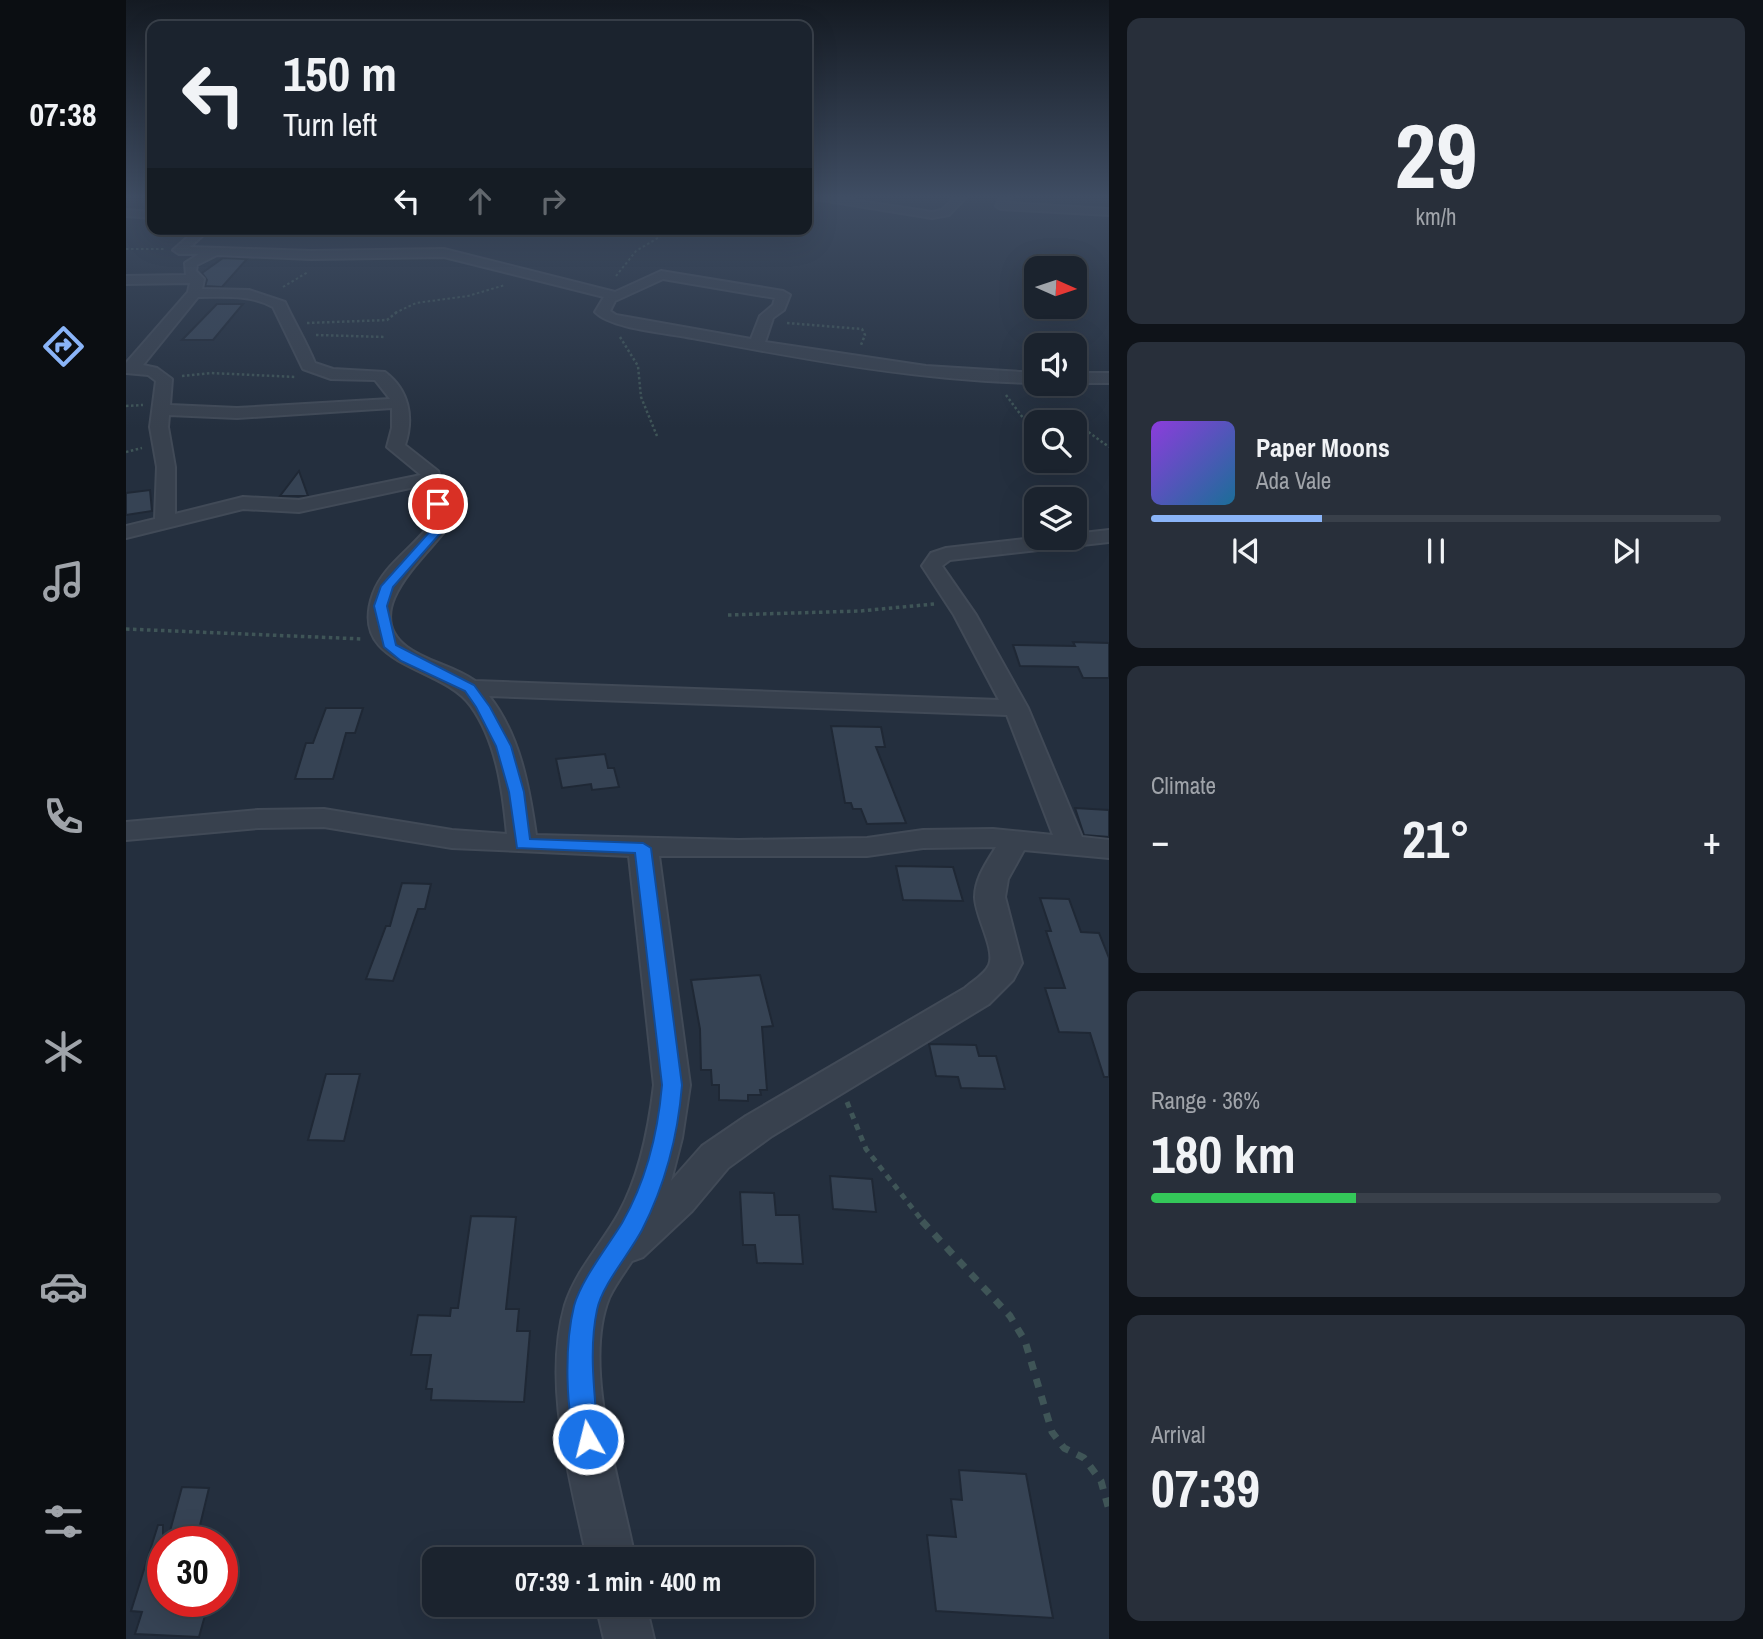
<!DOCTYPE html>
<meta charset="utf-8">
<style>
:root{--surface:#1b232e;--page:#282f3a;--text:#f1f3f6;--muted:#a0a4aa;--line:#39404a;--accent:#8ab4f8}
body{margin:0;font-family:"Archivo Narrow",sans-serif;background:var(--page);color:var(--text);height:100vh;display:flex;flex-direction:column;font-size:26px;white-space:nowrap}
*{box-sizing:border-box;margin:0}
p{font-size:23px;color:var(--muted)}
.icon{flex:none;width:38px;height:38px;fill:none;stroke:currentColor;stroke-width:2;stroke-linecap:round;stroke-linejoin:round}
.map{position:relative;flex:1;overflow:hidden}
.drawer{display:flex;flex-direction:column;gap:18px;padding:18px;background:#0f1319;width:654px}
.drawer>*{flex:none}
.hud{position:absolute;left:21px;top:21px;width:665px;height:214px;border-radius:14px;box-shadow:0 7px 28px #0002,0 0 0 2px var(--line);background:#1b232e;color:var(--text);overflow:hidden}
.needle{width:46px;rotate:93deg}
.buttons{position:absolute;left:898px;top:256px;display:grid;gap:14px}
.buttons a{display:grid;place-items:center;width:63px;height:63px;border-radius:14px;background:var(--surface);box-shadow:0 7px 28px #0002,0 0 0 2px var(--line);font-size:35px}
.speed{position:absolute;left:21px;top:1526px;display:flex;gap:14px;font-size:35px;font-weight:700;text-align:center}
.speed>*{display:grid;place-content:center;width:91px;height:91px;border-radius:50%;background:var(--surface);box-shadow:0 7px 28px #0002,0 0 0 2px var(--line);line-height:1}
.speed .limit{border:10px solid #d22;background:#fff;color:#111}
.pin{position:absolute;display:grid;place-items:center;width:60px;height:60px;color:#fff;margin:-30px;border:4px solid #fff;border-radius:50%;box-shadow:0 2px 7px #0007}
.me{position:absolute;width:77px;margin:-38px;rotate:352deg;stroke-linejoin:round;filter:drop-shadow(0 0 5px #0008)}
.turn{display:flex;align-items:center;gap:24px;height:147px;padding:0 21px;font-size:32px}
.turn .icon{width:91px;height:91px;stroke-width:2.5}
.turn b{display:block;font-size:49px;line-height:60px}
.lanes{display:flex;align-items:center;height:66px;padding:0 21px;background:#0003;justify-content:center;gap:35px;direction:ltr}
.lanes .off{opacity:.35}
.big{font-size:52px;font-weight:800;line-height:1.1}
.drawer .widget{flex:1;display:flex;flex-direction:column;justify-content:center;gap:10px;min-width:0;padding:0 24px;border-radius:14px;background:var(--page)}
.drawer .dial{align-items:center;gap:0}
.dial b{font-size:91px;line-height:1}
.song{display:flex;align-items:center;gap:21px}
.cover{width:84px;height:84px;border-radius:10px;background:linear-gradient(135deg,hsl(270 70% 55%),hsl(200 70% 35%))}
.played{height:7px;border-radius:4px;background:linear-gradient(90deg,var(--accent) 30%,var(--line) 30%)}
.keys{display:flex;justify-content:space-around;direction:ltr}
.heat{display:flex;justify-content:space-between;align-items:center;font-size:38px;direction:ltr}
.charge{height:10px;border-radius:5px;background:linear-gradient(90deg,#34c759 36%,var(--line) 0)}
.trip{position:absolute;left:296px;top:1547px;width:392px;height:70px;border-radius:14px;background:var(--surface);box-shadow:0 7px 28px #0002,0 0 0 2px var(--line);font-weight:800;line-height:70px;text-align:center}
main{display:flex;flex:1;min-height:0}
.tab-bar{display:flex;flex-direction:column;width:126px;justify-content:space-around;align-items:center;background:#0b0e12;color:var(--muted)}
.tab-bar .icon{width:49px;height:49px}
.tab-bar .on{color:var(--accent)}
.tab-bar b{font-size:32px;color:var(--text)}
.map>svg:first-child{display:block}
.building{fill:#364354;stroke:#1f2835;stroke-width:2}
.lines{fill:none;stroke-linecap:round;stroke-linejoin:round}
.minor-casing{stroke:#414a57;stroke-width:4}
.path-far4{stroke:#3f5557;stroke-width:2;stroke-dasharray:2.5 2.5;stroke-linecap:butt}
.path-far3{stroke:#3f5557;stroke-width:2.5;stroke-dasharray:2.5 2.5;stroke-linecap:butt}
.path-far2{stroke:#3f5557;stroke-width:3.5;stroke-dasharray:3.5 3.5;stroke-linecap:butt}
.path-far1{stroke:#3f5557;stroke-width:5;stroke-dasharray:6 6;stroke-linecap:butt}
.path{stroke:#3f5557;stroke-width:7;stroke-dasharray:9 9;stroke-linecap:butt}
.minor{fill:#38414e;fill-rule:evenodd}
.route{fill:#1a73e8;stroke:#114b97;stroke-width:2}
</style>
<main>
<nav class="tab-bar">
<b>07:38</b>
<svg class="icon on" aria-label="directions" viewBox="0 0 24 24"><path d="M12 3l9 9-9 9-9-9zM9 14v-3h6M13 9l2 2-2 2"/></svg>
<svg class="icon" aria-label="music" viewBox="0 0 24 24"><path d="M9 18V5l10-2v13"/><circle cx="6" cy="18" r="3"/><circle cx="16" cy="16" r="3"/></svg>
<svg class="icon" aria-label="phone" viewBox="0 0 24 24"><path d="M5 4h4l2 5-3 2q2 4 5 5l2-3 5 2v4C11 20 4 13 5 4z"/></svg>
<svg class="icon" aria-label="climate" viewBox="0 0 24 24"><path d="M12 3v18M4 7l16 10M4 17L20 7"/></svg>
<svg class="icon" aria-label="car" viewBox="0 0 24 24"><path d="M5 17H2v-5l4-1 3-4h7l3 4 3 1v5h-3M9 17h6M6 11h13"/><circle cx="7" cy="17" r="2"/><circle cx="17" cy="17" r="2"/></svg>
<svg class="icon" aria-label="filters" viewBox="0 0 24 24"><path d="M4 7h16M4 17h16"/><circle cx="9" cy="7" r="2"/><circle cx="15" cy="17" r="2"/></svg>
</nav>
<div class="map">
<svg width="983" height="1639" viewBox="0 0 983 1639">
<rect width="100%" height="100%" fill="#242f3e"/>
<!-- building -->
<path class="building" d="M97 258 121 259 96 287 79 286 81 280 76 273Z
M91 304H117L87 340H56Z
M173 471 182 496H154Z
M24 490 26 511 0 515V493Z
M947 642 983 643V678H957L952 667 894 666 887 645 949 646Z
M200 708H237L229 733H220L207 779H169L180 743H187Z
M705 726 755 727 759 747H750L780 823 741 824 735 809H727L725 803H719Z
M479 754 482 768H488L493 787 466 790 465 784 436 788 430 759Z
M949 808 983 810V837L958 835Z
M770 866 827 867 837 901 777 900Z
M276 883 305 884 299 909H292L267 981 240 979 260 926H264Z
M914 898 943 899 955 932 973 933 983 958V1077H978L964 1033 933 1032 919 988H939L920 931H925Z
M634 975 647 1026 636 1027 641 1090H634L635 1095H622V1101L593 1100V1085H586L585 1070H575L574 1029 565 980Z
M803 1044 850 1045 853 1056H870L879 1089 835 1088 832 1077 810 1076Z
M200 1074H234L218 1141 182 1140Z
M704 1176 746 1179 750 1212 707 1209Z
M614 1192 648 1193 650 1215H673L677 1264 631 1263 629 1245H617Z
M345 1216 390 1217 380 1309H393L391 1331H404L398 1402 305 1400 306 1389H300L305 1355H285L292 1315 324 1316 325 1308H332Z
M833 1470 900 1474 927 1618 810 1611 801 1535 830 1537 825 1499 836 1500Z
M56 1487 83 1488 70 1542H41Z
M32 1525H37V1601H83L73 1637 9 1634 16 1612 5 1611Z"/>
<g class="lines">
<!-- minor casing -->
<g class="minor-casing">
<path id="minor" d="M683 198H713L806 212 816 210 828 198H839L823 215 806 218Z
M874 198H885L882 203 983 209V215L875 209 870 206Z
M0 210 26 212V218L0 216Z
M71 229H84L64 247 185 251 318 249 489 292 535 271 657 291 664 295 658 310 647 318 639 342 800 366 910 373V383C794 381 679 359 566 338 542 333 485 329 469 312L478 297 318 257 185 259 91 255 71 265 70 271 78 279 76 289 123 290 159 302C168 322 180 341 189 363L207 369 259 372C283 390 288 417 279 445L312 471 327 520C308 551 230 609 281 647 301 662 328 666 349 681L873 700 828 615 796 566 805 553 820 548 916 537H948V534L983 530V542L824 560 816 566 850 615 902 708 956 837 983 840V858L898 850 882 879 879 897 896 963 887 980 863 1004 646 1136 602 1168 566 1211 517 1257 506 1261C498 1273 489 1285 483 1298 455 1367 496 1488 509 1559H461C445 1479 416 1386 439 1305 450 1270 476 1244 493 1213 514 1175 523 1128 528 1085L503 856 326 848 198 827 132 828 0 840V822L132 810 198 809 326 830 381 834C377 792 371 742 345 706 315 664 221 668 247 594 258 563 290 547 307 520L298 485 173 512 117 509 0 538V526L29 519 31 467 24 427 30 381 22 375 0 373V363L62 292 64 283 0 284V276L60 275 59 263 73 254H53L47 250ZM537 279 649 298 647 305 634 316 625 339 490 315 484 311 489 301ZM72 297C98 297 124 294 147 307L177 369 205 379 249 380 264 399 111 408 44 405 46 379 31 368 17 365ZM266 408V428L261 447 295 475 173 500 117 497 49 514V467L42 427 43 415 111 418ZM363 696 881 715 927 835 867 829 797 830 741 838 613 840 410 835C403 787 394 735 363 696ZM870 847C861 862 849 878 849 897 849 916 870 950 863 965 859 974 847 981 839 988L620 1116 576 1146 545 1181 556 1138 564 1085 533 856H741L797 848Z
M948 373H983V383H948Z
M470 1605H520L528 1639H478Z"/>
</g>
<!-- path-far4 -->
<path class="path-far4" d="M271 229 283 235
M181 236 218 229
M0 249H38
M490 276 510 251 547 229
M157 287 182 272
M269 313 290 303 342 296 379 285"/>
<!-- path-far3 -->
<path class="path-far3" d="M181 323 261 320 271 312
M661 323 736 329 739 335 735 345
M190 335 260 337
M494 337 512 366 515 397 531 436
M56 376 85 373 170 377
M880 395 900 422 910 426
M0 406 17 405
M948 429 961 431 983 447
M0 452 16 448"/>
<!-- path-far2 -->
<path class="path-far2" d="M602 615 734 611 808 604
M0 629 237 639"/>
<!-- path-far1 -->
<path class="path-far1" d="M721 1102 740 1149 798 1223"/>
<!-- path -->
<path class="path" d="M796 1221 884 1316 899 1341 926 1432 938 1448 958 1458 975 1481 983 1510"/>
<!-- minor -->
<use href="#minor" class="minor"/>
</g>
<!-- sky -->
<linearGradient id="sky" x2="0" y2="1"><stop stop-color="#141a22"/><stop offset="0.46" stop-color="#3f4d63"/><stop offset="1" stop-color="#3f4d63" stop-opacity="0"/></linearGradient>
<rect width="983" height="428" fill="url(#sky)"/>
<!-- route -->
<path class="route" d="M312 501 317 504 323 520 319 528 267 587 261 606 270 645 348 685 364 707 385 746 398 792 404 839 517 843 525 848 556 1085C552 1136 539 1185 516 1230 504 1253 476 1285 471 1310 464 1343 467 1378 470 1412 471 1425 477 1435 471 1448L462 1452 453 1448C438 1413 439 1343 448 1306 455 1280 482 1246 496 1223 520 1181 532 1132 536 1085L509 853 391 848 383 792 370 746 350 707 339 691 275 661 258 647 248 606 255 586 308 527 312 520 306 504Z"/>
</svg>
<div class="buttons">
<a><svg class="needle" viewBox="-14 -14 28 28"><path d="M0-13l5 13h-10z" fill="#e53935"/><path d="M0 13l5-13h-10z" fill="#a0a4aa"/></svg></a>
<a><svg class="icon" aria-label="sound" viewBox="0 0 24 24"><path d="M4 9h4l5-4v14l-5-4H4zM17 9q2 3 0 6"/></svg></a>
<a><svg class="icon" aria-label="search" viewBox="0 0 24 24"><circle cx="10" cy="10" r="6"/><path d="M15 15l6 6"/></svg></a>
<a><svg class="icon" aria-label="layers" viewBox="0 0 24 24"><path d="M12 4l9 5-9 5-9-5zM3 14l9 5 9-5"/></svg></a>
</div>
<div class="speed"><div class="limit">30</div></div>
<div class="pin" style="left:312px;top:504px;background:#d93025"><svg class="icon" aria-label="arrive" viewBox="0 0 24 24"><path d="M6 21V4h12l-3 4 3 4H6"/></svg></div>
<svg class="me" style="left:462px;top:1439px" viewBox="-20 -20 40 40"><circle r="17" fill="#1a73e8" stroke="#fff" stroke-width="3"/><path d="M0-11L8 9 0 5-8 9z" fill="#fff"/></svg>
<div class="trip">07:39 · 1 min · 400 m</div>
<div class="hud">
<div class="turn"><svg class="icon" aria-label="left" viewBox="0 0 24 24"><path d="M17 20v-9H6M10 6l-5 5 5 5"/></svg><div><b>150 m</b>Turn left</div></div>
<div class="lanes"><svg class="icon" aria-label="left" viewBox="0 0 24 24"><path d="M17 20v-9H6M10 6l-5 5 5 5"/></svg><svg class="icon off" aria-label="ahead" viewBox="0 0 24 24"><path d="M12 20V5M6 11l6-6 6 6"/></svg><svg class="icon off" aria-label="right" viewBox="0 0 24 24"><path d="M7 20v-9h11M14 6l5 5-5 5"/></svg></div>
</div>
</div>
<section class="drawer">
<div class="widget dial"><b>29</b><p>km/h</p></div>
<div class="widget">
<div class="song"><i class="cover"></i><div><b>Paper Moons</b><p>Ada Vale</p></div></div>
<div class="played"></div>
<div class="keys"><svg class="icon" aria-label="previous" viewBox="0 0 24 24"><path d="M18 5L8 12l10 7zM5 5v14"/></svg><svg class="icon" aria-label="pause" viewBox="0 0 24 24"><path d="M8 5v14M16 5v14"/></svg><svg class="icon" aria-label="next" viewBox="0 0 24 24"><path d="M6 5l10 7-10 7zM19 5v14"/></svg></div>
</div>
<div class="widget"><p>Climate</p>
<div class="heat"><a>−</a><b class="big">21°</b><a>+</a></div>
</div>
<div class="widget"><p>Range · 36%</p><b class="big">180 km</b><div class="charge"></div></div>
<div class="widget"><p>Arrival</p><b class="big">07:39</b></div>
</section>
</main>
